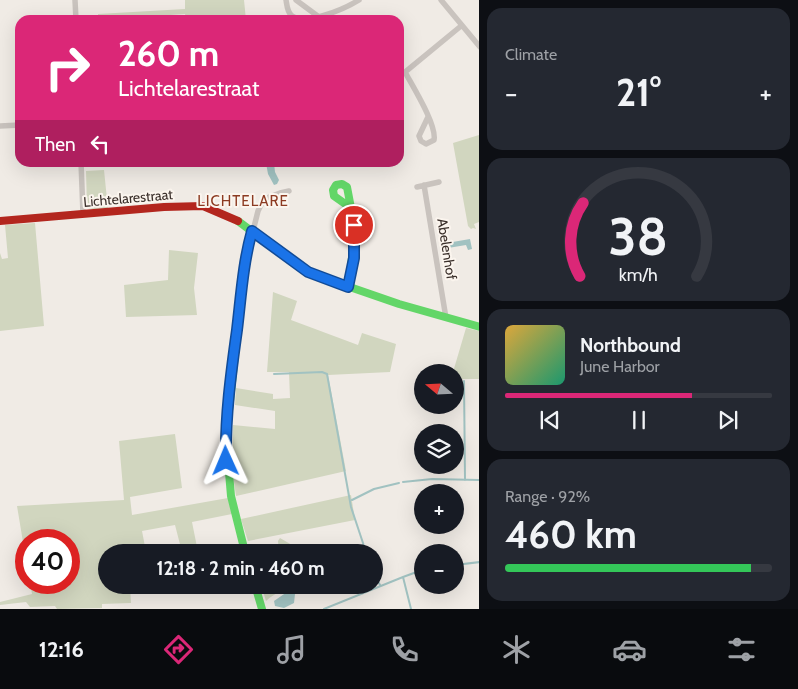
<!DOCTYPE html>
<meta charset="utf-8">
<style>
:root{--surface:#171b24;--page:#242831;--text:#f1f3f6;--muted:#9ea1a6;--line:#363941;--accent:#db2777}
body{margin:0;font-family:Cabin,sans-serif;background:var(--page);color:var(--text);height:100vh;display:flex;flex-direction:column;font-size:19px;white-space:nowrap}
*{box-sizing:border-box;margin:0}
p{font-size:16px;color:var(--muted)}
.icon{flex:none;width:28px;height:28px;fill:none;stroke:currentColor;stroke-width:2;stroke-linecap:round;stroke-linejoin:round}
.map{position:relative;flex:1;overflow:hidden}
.drawer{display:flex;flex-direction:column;gap:8px;padding:8px;background:#0d0f14;width:319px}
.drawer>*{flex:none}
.guide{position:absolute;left:15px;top:15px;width:389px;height:152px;border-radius:15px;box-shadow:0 5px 20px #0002;background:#db2777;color:#fff;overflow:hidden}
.needle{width:32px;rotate:289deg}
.fabs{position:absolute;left:414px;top:364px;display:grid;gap:10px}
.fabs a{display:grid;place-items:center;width:50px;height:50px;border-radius:50%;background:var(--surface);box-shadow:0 5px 20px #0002;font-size:25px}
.speed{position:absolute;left:15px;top:529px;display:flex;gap:10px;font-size:25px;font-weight:700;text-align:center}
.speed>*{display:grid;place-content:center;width:65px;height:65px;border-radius:50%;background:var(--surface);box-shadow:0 5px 20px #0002;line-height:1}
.speed .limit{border:8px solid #d22;background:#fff;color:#111}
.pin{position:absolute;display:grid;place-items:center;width:42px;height:42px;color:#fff;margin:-21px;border:2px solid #fff;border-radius:50%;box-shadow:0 1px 5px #0007}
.me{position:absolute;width:55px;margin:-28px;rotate:359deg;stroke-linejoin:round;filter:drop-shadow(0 0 4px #0008)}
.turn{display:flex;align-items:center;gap:18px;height:105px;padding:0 20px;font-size:22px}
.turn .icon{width:65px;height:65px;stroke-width:2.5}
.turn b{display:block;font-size:35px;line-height:42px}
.then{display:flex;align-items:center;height:48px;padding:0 20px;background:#0003;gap:10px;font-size:19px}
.big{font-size:38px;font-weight:700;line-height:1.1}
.drawer .widget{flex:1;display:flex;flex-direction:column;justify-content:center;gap:8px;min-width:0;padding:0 18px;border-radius:15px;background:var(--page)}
.drawer .dial{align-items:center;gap:0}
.dial svg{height:130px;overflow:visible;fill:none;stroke:var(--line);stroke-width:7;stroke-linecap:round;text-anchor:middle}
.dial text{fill:var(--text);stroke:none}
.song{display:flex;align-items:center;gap:15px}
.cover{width:60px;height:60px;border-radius:8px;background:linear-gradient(135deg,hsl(40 70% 55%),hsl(160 70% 35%))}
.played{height:5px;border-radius:2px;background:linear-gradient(90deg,var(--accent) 70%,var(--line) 70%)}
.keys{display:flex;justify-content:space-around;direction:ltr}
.heat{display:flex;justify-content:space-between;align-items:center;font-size:28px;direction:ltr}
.charge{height:8px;border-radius:4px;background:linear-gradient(90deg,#34c759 92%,var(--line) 0)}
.trip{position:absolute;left:98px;top:544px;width:285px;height:50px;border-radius:25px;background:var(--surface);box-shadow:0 5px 20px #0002;font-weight:700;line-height:50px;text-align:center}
.tab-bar{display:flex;height:80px;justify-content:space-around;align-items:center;background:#090b0e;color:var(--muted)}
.tab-bar .icon{width:35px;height:35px}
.tab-bar .on{color:var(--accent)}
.tab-bar b{font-size:22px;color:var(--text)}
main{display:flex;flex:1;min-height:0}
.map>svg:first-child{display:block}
.green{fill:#d1d6bf}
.water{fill:#a1c2c1}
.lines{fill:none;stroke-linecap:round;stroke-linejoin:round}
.stream{stroke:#a1c2c1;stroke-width:2}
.street{stroke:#c9c3be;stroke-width:5.5}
.fast{stroke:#63d668;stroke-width:8}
.jam{stroke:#b3261e;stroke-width:8}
.route-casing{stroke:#114b97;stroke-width:12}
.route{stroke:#1a73e8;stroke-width:9}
.labels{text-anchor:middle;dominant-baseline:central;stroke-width:4;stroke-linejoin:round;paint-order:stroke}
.street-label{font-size:14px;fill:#3b302b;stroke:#fbf5ee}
.neighbourhood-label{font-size:15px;letter-spacing:1px;fill:#8c3b22;stroke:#fbf5ee}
</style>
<main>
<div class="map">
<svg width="480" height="609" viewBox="0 0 480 609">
<rect width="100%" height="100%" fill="#f0ebe5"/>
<!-- green -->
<path class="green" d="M185 0H244L246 20H186L185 14 98 20V14L185 9Z
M479 135V222L474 224 476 229 473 228 471 229 468 226 453 143Z
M104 170 108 209H89L87 207 86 171Z
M35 223 44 326 0 331V253L2 259 8 258 5 225Z
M169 250 198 253 194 288 197 315 126 317 124 285 168 280Z
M273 292 297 301 291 320 358 345 362 333 396 344 390 372 328 375 346 471 236 496 232 468 233 425 275 429V411L235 405 236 388 273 394V399L290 398 289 372H267Z
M466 328 479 331V379H455V372H453Z
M175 434 182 488 130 497 132 515 228 498 232 514 192 522 198 552H182L175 525 142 531 146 552H106V585H130L131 603 102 604V608L57 609 55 606 30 607 26 602 0 605V602L32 594 30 583 69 582V540H26V560L17 506 124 500 119 441Z
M351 495 355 520 248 541 241 519Z
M280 538 292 545 294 552H279L278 541Z
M261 585H299C286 588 276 592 266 601Z"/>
<!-- water -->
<path class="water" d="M266 163H274L275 172 279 180 277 184 274 185 268 174Z
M470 239 472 249 468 250 466 245 442 249 441 244Z
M287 592H292L295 594 294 603 284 608 275 606 274 601Z"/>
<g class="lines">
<!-- stream -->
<path class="stream" d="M274 374 322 372 327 374 351 507 366 552
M464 381 465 480
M403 482 432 479 480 480
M352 500 374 489 399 483
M455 565 480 562
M374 574 380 585
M324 609 403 577
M411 609 403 577 422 570"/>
<!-- street -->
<path class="street" d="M75 0 76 20
M286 0C287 5 287 11 291 15 305 27 346 8 359 0
M296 0 319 17
M441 0 480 47
M405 72C413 87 437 125 434 140L426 144 421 141 419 136 428 117
M399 75 405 72 461 26
M0 126 20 125
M81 162 83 214
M424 185 446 318
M417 187 439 182
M253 231 258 211 264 199 280 193 289 191"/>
<!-- fast -->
<path class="fast" d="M238 221 301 268 315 275 399 304 480 327
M348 287C353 260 355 235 351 208L334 196 333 190 336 185 342 184 347 187 351 208
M245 552 231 496 226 438 244 271 253 231
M255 585 262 609"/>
<!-- jam -->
<path class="jam" d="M0 221 164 207 203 206 238 221"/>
</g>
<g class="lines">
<!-- route casing -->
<g class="route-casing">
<path id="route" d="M226 461C225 417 231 373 237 330 241 297 243 263 252 231L308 272 348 287 354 258V225"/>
</g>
<!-- route -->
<use href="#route" class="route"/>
</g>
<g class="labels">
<!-- street labels -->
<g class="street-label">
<text transform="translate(128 198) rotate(-5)">Lichtelarestraat</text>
<text transform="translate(447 249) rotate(81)">Abelenhof</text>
</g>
<!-- neighbourhood labels -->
<g class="neighbourhood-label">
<text x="243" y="201">LICHTELARE</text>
</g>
</g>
</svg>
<div class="fabs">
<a><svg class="needle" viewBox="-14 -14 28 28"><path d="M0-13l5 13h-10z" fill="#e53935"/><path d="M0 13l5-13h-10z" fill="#9ea1a6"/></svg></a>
<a><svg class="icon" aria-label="layers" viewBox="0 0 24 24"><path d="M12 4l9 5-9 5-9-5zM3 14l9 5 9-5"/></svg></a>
<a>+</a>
<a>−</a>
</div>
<div class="speed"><div class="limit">40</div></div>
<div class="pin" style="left:354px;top:225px;background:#d93025"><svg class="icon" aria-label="arrive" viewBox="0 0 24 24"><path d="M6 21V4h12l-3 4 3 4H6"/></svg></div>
<svg class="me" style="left:226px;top:461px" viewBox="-20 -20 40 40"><path d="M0-17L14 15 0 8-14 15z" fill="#1a73e8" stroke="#fff" stroke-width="4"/></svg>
<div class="trip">12:18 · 2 min · 460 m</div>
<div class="guide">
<div class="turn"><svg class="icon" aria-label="right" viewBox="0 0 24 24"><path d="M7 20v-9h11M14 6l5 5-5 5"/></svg><div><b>260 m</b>Lichtelarestraat</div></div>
<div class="then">Then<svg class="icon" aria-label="left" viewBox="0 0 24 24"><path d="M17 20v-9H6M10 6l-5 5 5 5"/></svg></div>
</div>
</div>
<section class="drawer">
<div class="widget"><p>Climate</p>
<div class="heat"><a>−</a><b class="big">21°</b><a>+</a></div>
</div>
<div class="widget dial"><svg viewBox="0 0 100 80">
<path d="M14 69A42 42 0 1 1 86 69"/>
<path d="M14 69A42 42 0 0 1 16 24" stroke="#db2777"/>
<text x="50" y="56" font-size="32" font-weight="700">38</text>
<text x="50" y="72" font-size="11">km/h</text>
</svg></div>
<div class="widget">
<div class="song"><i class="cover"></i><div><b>Northbound</b><p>June Harbor</p></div></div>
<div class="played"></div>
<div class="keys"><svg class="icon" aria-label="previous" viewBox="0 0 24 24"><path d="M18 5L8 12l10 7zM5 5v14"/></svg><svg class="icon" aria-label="pause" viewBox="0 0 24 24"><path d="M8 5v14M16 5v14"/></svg><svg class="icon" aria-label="next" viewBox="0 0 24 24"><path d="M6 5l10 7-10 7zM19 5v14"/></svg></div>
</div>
<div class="widget"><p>Range · 92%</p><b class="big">460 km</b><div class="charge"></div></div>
</section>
</main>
<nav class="tab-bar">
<b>12:16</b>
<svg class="icon on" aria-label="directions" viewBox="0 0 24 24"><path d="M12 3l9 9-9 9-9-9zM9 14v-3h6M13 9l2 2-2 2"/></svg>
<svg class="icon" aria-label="music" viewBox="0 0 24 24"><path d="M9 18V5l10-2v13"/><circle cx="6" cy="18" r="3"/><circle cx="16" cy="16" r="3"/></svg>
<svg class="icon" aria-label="phone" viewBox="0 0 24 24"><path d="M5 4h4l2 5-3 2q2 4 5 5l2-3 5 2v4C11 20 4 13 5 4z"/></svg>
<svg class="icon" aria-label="climate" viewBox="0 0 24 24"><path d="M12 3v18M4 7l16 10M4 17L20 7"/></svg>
<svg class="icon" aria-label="car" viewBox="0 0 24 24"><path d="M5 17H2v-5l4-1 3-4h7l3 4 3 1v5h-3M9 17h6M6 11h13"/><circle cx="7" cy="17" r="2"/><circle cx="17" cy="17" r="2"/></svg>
<svg class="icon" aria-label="filters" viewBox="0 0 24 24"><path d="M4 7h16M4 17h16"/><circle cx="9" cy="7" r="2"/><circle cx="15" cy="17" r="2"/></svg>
</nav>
